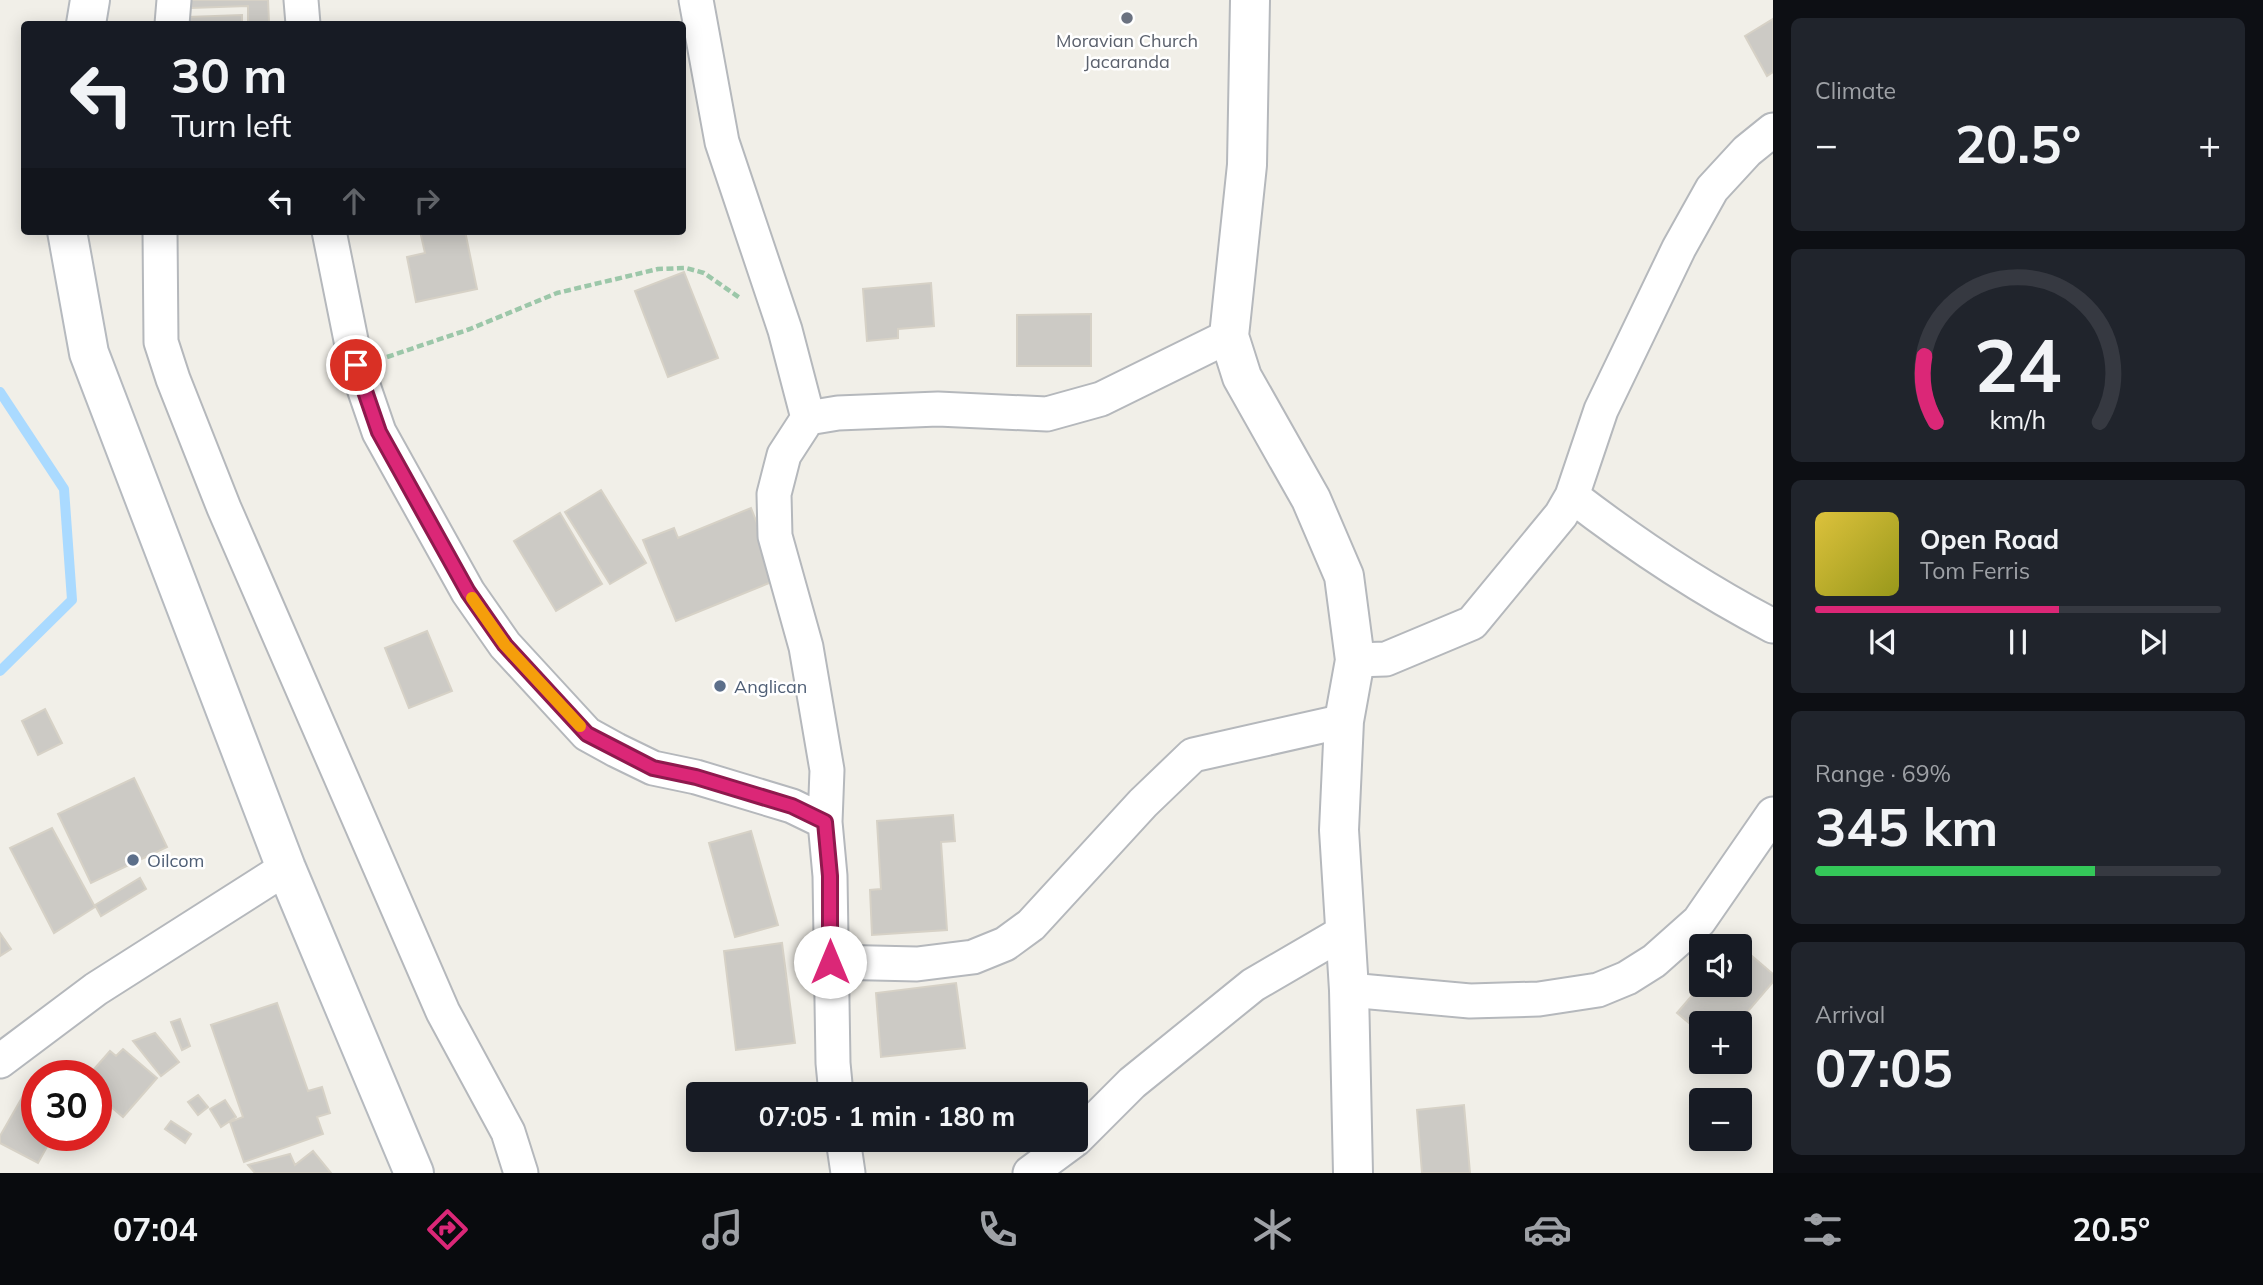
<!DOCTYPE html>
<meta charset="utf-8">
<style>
:root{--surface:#171b24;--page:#20242c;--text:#f1f3f6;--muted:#9ea1a6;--line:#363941;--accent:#db2777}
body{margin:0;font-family:Mulish,sans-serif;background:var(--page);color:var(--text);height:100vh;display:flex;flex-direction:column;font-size:26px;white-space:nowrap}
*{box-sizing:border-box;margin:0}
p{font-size:23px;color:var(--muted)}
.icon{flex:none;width:38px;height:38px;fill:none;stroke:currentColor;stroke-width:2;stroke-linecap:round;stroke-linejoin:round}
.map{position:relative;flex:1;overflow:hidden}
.panel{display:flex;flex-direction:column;gap:18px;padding:18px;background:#0d0f14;width:490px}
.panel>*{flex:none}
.banner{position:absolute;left:21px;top:21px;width:665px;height:214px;border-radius:7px;box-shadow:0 4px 18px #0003;background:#171b24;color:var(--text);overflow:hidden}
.tools{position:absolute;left:1689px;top:934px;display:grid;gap:14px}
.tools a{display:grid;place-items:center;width:63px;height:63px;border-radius:7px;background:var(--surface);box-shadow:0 4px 18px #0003;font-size:35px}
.speed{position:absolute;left:21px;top:1060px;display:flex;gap:14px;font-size:35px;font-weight:700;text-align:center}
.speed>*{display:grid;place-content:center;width:91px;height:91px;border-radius:50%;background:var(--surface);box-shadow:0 4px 18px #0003;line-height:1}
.speed .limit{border:10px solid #d22;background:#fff;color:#111}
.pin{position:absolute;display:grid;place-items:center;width:60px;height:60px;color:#fff;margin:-30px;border:4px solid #fff;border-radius:50%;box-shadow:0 2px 7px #0007}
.me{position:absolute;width:77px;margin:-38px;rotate:0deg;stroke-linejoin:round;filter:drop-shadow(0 0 5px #0008)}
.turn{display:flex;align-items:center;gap:24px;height:147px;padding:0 35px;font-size:32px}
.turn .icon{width:91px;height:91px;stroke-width:2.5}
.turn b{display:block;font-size:49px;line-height:60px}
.lanes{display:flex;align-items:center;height:66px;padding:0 35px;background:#0003;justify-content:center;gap:35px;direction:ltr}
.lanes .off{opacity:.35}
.big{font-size:52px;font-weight:700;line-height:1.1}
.panel .card{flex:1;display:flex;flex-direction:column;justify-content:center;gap:10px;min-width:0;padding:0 24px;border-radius:10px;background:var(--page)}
.panel .dial{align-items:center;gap:0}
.dial svg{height:182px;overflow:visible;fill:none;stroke:var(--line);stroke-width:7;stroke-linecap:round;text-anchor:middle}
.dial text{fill:var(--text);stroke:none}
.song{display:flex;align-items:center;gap:21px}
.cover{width:84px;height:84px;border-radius:10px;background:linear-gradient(135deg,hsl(50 70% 55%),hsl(60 70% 35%))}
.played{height:7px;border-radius:4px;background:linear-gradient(90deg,var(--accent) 60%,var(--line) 60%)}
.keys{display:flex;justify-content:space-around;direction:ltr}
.heat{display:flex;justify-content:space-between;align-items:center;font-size:38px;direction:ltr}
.charge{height:10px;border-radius:5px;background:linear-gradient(90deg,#34c759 69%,var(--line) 0)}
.trip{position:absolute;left:686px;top:1082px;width:402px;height:70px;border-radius:7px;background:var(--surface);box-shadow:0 4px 18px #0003;font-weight:700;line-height:70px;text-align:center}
.menu{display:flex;height:112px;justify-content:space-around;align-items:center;background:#090b0e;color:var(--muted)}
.menu .icon{width:49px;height:49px}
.menu .on{color:var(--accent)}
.menu b{font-size:32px;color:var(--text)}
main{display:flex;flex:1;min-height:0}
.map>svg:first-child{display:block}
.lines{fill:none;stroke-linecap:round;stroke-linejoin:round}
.stream{stroke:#aadaff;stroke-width:10}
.building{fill:#cccac5;stroke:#d6d1c6;stroke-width:2}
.minor-casing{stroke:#b5b8bc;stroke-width:37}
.tertiary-casing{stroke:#b5b8bc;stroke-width:42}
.secondary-casing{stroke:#b6babf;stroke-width:42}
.path{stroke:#9cc7a9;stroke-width:4.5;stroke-dasharray:7 3.5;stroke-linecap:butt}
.minor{stroke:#fff;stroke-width:33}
.tertiary{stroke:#fff;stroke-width:38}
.secondary{stroke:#fff;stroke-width:38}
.route-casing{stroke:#8e194d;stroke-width:18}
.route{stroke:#db2777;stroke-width:12}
.slow{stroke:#f59e0b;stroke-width:12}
.worship-dot{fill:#6b7280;stroke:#fff;stroke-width:2.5}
.service-dot{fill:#5c6f8a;stroke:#fff;stroke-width:2.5}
.labels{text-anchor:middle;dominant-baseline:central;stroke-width:5;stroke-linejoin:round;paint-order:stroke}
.worship-label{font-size:18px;fill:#5b616d;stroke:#fff}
.service-label{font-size:18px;fill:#4e5e75;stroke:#fff;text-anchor:start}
</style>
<main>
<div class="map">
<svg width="1773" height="1173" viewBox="0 0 1773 1173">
<rect width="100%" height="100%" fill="#f1efe8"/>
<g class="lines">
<!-- stream -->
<path class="stream" d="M0 392 64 489 72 600 0 671"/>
</g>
<!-- building -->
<path class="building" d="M191 0H268L269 22 248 23V6L191 8Z
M242 15V24H188V17Z
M1773 19V72L1767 76 1745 36Z
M420 231H465L477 289 416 302 407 257 425 253Z
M684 272 718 358 668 377 635 291Z
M931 283 934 326 898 329V338L867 341 863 289Z
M1091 314V366H1017V315Z
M601 490 646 563 610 584 565 512Z
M751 508 779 579 676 621 643 540 674 528 678 538Z
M560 513 602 584 556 611 514 541Z
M427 631 452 691 409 708 385 648Z
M45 709 62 743 38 755 22 721Z
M134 778 167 847 91 883 58 814Z
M953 815 955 841 941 842 947 930 872 935 870 890 881 889 877 821Z
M52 828 95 907 54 933 10 848Z
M751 831 778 925 735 937 709 843Z
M140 878 146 889 101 916 95 905Z
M0 933 11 949 0 956Z
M782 943 795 1043 736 1050 724 951Z
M1738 944 1773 974V982L1737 1024H1701V1033L1677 1013 1701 985H1740V947H1735Z
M956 983 965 1048 881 1057 876 993Z
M277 1003 308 1091 322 1087 330 1113 317 1117 323 1134 244 1162 230 1122 243 1117 211 1025Z
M180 1019 190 1046 182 1050 171 1022Z
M155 1033 179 1062 161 1076 133 1041Z
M123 1049 157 1078 123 1117 96 1094V1076H88L110 1051 116 1056Z
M24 1094 37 1101V1136H53L38 1163 0 1143V1136Z
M198 1095 208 1107 198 1115 188 1102Z
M225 1100 236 1117 221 1127 210 1109Z
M1464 1105 1470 1173H1422L1417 1110Z
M171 1121 191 1134 185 1143 165 1129Z
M313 1151 331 1173H255L248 1165 290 1154 295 1165Z"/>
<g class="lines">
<!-- minor casing -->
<g class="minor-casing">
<path id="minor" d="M301 0 303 24
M696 0 722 142 785 330 808 418
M172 24 174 0
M160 231 161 342 173 379 224 508 443 1012 508 1132 521 1173
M329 231 356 365 379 432 468 592 505 645 587 734 616 750 653 768 696 777 792 806 825 822
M1572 496C1637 546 1700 588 1773 626
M1355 660 1386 659 1472 623 1561 515 1572 496 1601 410 1679 248 1712 189 1747 151 1773 130
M830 962 917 964 973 957 1005 944 1031 925 1143 803 1193 755 1344 721
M1349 990 1470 1001 1539 999 1598 990 1627 978 1654 961 1699 921 1773 814
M0 1061 96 989 286 868
M836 1094 833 1063 830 876 825 822 827 770 806 647 775 536 774 494 784 455 808 418 838 413 938 409 1047 414 1101 399 1229 336
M843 1139 848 1173
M1076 1139 1132 1083 1253 985 1344 932
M1030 1173 1076 1139"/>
</g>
<!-- tertiary casing -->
<g class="tertiary-casing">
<path id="tertiary" d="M1250 0 1247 165 1229 336 1242 377 1311 499 1344 576 1355 660 1344 721 1339 830 1349 990 1353 1173"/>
</g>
<!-- secondary casing -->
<g class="secondary-casing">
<path id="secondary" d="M86 24 90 0
M67 231 89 353 286 868 414 1173"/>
</g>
<!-- path -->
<path class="path" d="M387 357 470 329 557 293 658 269 686 268 704 273 740 298"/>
<!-- minor -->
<use href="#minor" class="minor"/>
<!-- tertiary -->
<use href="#tertiary" class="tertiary"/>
<!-- secondary -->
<use href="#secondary" class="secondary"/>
</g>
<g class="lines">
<!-- route casing -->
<g class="route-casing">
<path id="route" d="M356 365 379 432 468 592 505 645 587 734 653 768 696 777 792 806 825 822 830 876V962"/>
</g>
<!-- route -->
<use href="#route" class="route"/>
<!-- slow -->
<path class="slow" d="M472 598 505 645 580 726"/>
</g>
<!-- markers -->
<circle class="worship-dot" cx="1127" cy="18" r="7"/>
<g class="service-dot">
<circle cx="720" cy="686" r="7"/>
<circle cx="133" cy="860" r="7"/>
</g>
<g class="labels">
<!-- worship labels -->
<g class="worship-label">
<text x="1127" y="40">Moravian Church<tspan x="1127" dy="21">Jacaranda</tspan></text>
</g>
<!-- service labels -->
<g class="service-label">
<text x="734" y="686">Anglican</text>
<text x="147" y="860">Oilcom</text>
</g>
</g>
</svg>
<div class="tools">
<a><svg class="icon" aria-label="sound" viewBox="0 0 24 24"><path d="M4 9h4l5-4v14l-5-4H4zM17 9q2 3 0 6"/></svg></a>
<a>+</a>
<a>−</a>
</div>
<div class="speed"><div class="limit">30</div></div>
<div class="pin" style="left:356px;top:365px;background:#d93025"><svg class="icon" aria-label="arrive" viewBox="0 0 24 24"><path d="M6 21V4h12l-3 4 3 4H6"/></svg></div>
<svg class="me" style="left:830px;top:962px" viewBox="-20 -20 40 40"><circle r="19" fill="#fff"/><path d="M0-13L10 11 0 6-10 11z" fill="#db2777"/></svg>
<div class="trip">07:05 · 1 min · 180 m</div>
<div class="banner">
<div class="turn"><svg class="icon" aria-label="left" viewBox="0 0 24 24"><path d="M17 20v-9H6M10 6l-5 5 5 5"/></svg><div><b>30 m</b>Turn left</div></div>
<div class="lanes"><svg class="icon" aria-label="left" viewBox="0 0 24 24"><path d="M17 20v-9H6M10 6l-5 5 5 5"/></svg><svg class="icon off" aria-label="ahead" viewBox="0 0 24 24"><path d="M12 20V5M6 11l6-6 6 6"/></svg><svg class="icon off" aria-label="right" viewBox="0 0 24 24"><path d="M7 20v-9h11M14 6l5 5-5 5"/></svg></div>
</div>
</div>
<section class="panel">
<div class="card"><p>Climate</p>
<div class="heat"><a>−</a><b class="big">20.5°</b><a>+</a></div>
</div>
<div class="card dial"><svg viewBox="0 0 100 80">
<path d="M14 69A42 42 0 1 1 86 69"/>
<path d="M14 69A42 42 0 0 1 9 40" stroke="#db2777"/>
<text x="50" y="56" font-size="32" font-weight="700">24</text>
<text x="50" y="72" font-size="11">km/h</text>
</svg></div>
<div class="card">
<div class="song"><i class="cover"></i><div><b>Open Road</b><p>Tom Ferris</p></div></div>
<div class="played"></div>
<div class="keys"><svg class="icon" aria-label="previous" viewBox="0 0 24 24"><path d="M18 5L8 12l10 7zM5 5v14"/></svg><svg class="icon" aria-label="pause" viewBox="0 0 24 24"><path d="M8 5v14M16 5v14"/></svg><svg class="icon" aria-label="next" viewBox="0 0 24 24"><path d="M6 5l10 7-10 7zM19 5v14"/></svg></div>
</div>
<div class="card"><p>Range · 69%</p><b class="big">345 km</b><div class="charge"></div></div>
<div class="card"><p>Arrival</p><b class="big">07:05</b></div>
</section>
</main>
<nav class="menu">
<b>07:04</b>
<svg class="icon on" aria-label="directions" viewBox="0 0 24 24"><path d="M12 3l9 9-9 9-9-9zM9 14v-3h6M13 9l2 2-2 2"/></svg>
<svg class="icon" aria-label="music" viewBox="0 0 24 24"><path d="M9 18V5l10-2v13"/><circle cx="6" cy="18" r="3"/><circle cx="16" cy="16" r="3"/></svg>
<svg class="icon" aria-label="phone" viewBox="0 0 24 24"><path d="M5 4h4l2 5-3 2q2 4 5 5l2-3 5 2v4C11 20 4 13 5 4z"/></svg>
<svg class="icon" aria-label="climate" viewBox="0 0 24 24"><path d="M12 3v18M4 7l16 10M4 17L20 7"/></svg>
<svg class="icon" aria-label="car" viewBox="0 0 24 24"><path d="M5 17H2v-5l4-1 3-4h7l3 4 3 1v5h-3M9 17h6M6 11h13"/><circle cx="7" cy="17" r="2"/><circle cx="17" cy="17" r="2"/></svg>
<svg class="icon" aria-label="filters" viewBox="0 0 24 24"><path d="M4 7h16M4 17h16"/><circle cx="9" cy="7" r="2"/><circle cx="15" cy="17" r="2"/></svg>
<b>20.5°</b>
</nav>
